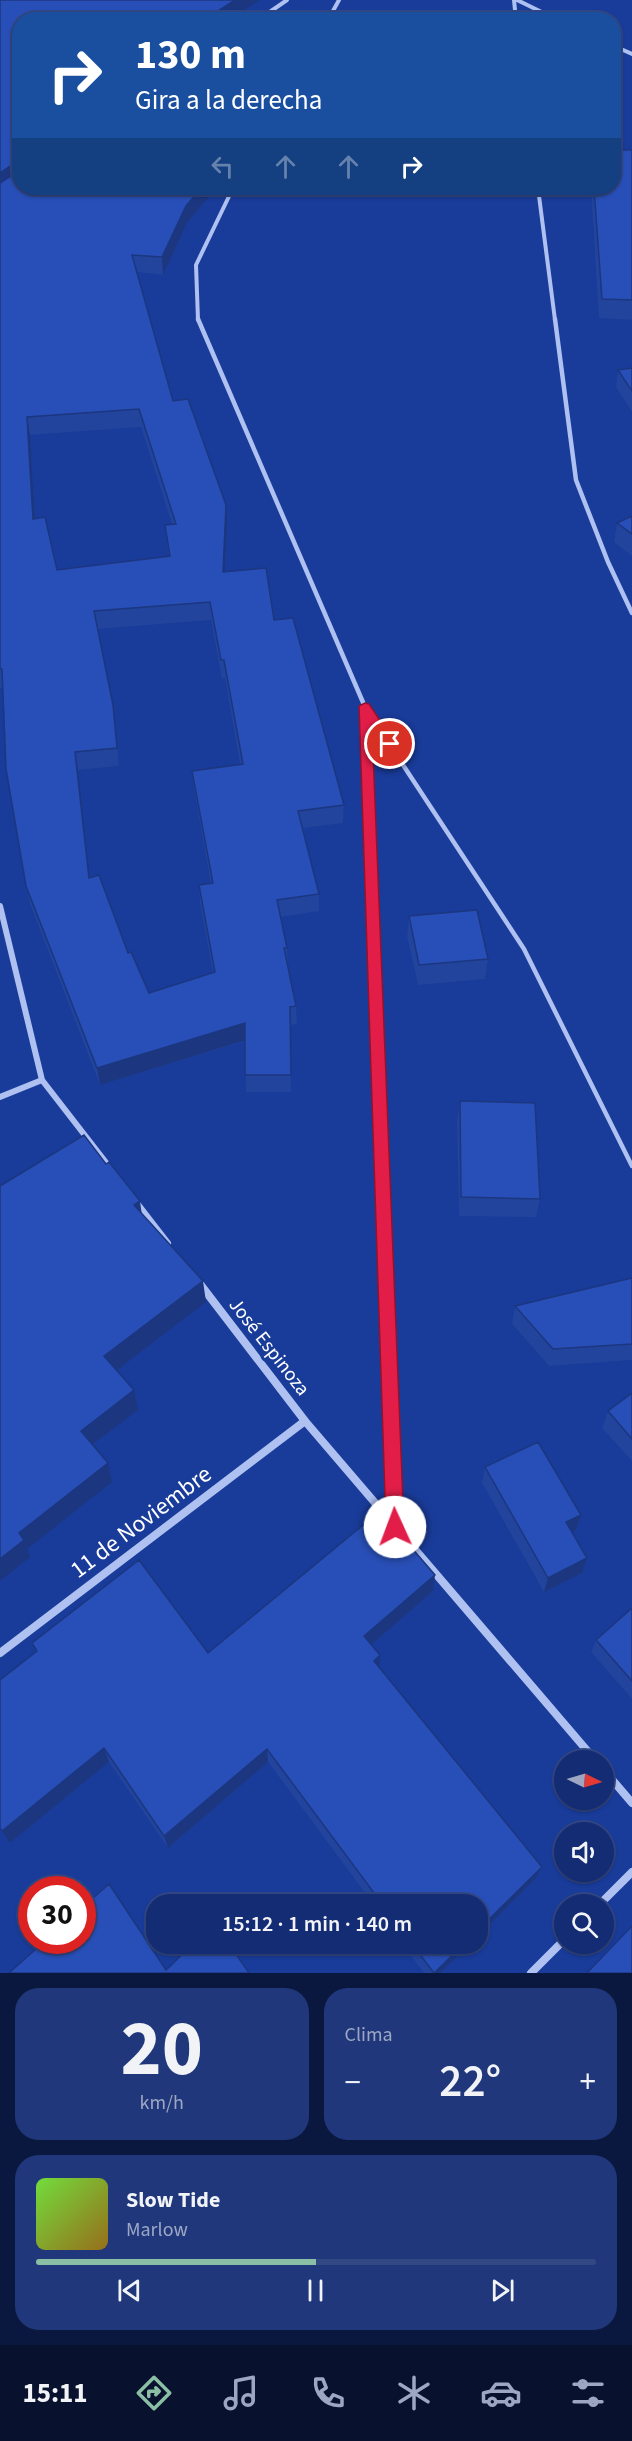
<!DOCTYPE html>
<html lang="es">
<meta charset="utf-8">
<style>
:root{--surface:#132c73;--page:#20387b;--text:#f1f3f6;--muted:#9da7c4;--line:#324885;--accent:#8abfa5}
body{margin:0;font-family:"Source Sans 3",sans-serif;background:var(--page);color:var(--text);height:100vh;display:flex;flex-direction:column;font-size:22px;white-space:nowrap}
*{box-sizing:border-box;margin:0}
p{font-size:20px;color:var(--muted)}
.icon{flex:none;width:33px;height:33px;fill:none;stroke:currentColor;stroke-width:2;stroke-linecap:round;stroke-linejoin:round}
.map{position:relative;height:1973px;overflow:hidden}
.side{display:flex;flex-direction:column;gap:15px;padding:15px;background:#0a183f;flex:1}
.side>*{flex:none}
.banner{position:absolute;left:12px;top:12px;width:609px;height:183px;border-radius:24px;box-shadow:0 2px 4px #0004,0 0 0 2px var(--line);background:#1a4fa0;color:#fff;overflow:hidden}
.needle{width:39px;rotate:95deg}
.tools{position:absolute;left:554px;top:1750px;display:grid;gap:12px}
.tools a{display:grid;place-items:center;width:60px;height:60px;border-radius:50%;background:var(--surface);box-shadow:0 2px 4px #0004,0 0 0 2px var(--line);font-size:30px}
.speed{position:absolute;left:18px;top:1876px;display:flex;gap:12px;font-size:30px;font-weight:700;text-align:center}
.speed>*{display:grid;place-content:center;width:78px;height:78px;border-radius:50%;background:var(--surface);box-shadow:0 2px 4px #0004,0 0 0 2px var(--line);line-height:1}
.speed .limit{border:9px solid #d22;background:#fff;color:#111}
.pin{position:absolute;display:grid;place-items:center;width:51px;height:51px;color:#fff;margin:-26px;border:3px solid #fff;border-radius:50%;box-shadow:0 2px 6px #0007}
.me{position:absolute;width:66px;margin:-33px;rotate:358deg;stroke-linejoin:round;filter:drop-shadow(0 0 4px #0008)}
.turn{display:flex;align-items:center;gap:21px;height:126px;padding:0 24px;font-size:27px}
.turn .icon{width:78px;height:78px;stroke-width:2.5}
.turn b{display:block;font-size:42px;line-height:51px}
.lanes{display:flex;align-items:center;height:57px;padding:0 24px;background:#0003;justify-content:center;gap:30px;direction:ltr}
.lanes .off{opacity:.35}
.big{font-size:45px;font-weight:600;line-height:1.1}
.side .tile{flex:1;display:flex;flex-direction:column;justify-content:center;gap:9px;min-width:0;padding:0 21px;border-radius:24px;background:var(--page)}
.side .dial{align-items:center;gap:0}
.dial b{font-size:78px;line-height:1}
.song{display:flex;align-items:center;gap:18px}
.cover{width:72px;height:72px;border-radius:9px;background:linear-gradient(135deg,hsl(100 70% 55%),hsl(40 70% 35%))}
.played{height:6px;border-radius:3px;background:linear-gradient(90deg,var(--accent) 50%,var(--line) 50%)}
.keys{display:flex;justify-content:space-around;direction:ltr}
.heat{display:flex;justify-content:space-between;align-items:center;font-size:33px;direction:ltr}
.side .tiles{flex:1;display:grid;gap:15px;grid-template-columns:1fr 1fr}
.tile:last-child{grid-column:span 2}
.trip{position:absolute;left:146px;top:1894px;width:342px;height:60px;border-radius:24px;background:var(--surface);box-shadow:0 2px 4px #0004,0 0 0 2px var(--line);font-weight:600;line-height:60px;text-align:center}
.tabs{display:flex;height:96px;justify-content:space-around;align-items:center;background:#08122e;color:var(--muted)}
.tabs .icon{width:42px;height:42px}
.tabs .active{color:var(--accent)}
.tabs b{font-size:27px;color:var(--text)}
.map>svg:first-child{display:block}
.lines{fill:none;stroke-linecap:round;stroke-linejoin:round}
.lane-far1{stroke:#aec1f1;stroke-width:4}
.lane{stroke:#aec1f1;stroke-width:4.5}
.street-far3{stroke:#aec1f1;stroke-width:4}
.street-far2{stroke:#aec1f1;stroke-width:4.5}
.street-far1{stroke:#aec1f1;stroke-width:6}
.street{stroke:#aec1f1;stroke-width:8}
.wall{fill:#22449d;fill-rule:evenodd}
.shaded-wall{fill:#1c3780}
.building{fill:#284fb7;stroke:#1c3780;stroke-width:1.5;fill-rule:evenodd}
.route{fill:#e11d48;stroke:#92132f;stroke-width:1.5}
.labels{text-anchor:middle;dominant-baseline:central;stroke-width:6;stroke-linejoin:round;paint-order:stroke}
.street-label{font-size:20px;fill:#fff;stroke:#193b99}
.near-street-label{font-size:24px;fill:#fff;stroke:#193b99}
</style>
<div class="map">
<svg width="632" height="1973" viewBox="0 0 632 1973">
<rect width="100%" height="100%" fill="#193b99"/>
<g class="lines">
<!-- lane-far1 -->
<path class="lane-far1" d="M365 707 383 735"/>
<!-- lane -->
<path class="lane" d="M382 733 524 949 632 1166"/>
<!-- street-far3 -->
<path class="street-far3" d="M514 0 516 20
M517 0 558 20
M258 20 287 0
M328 20 339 0
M614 46 632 54
M538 188 555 320
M198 320 196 265 233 188"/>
<!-- street-far2 -->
<path class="street-far2" d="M198 319 365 707 366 735
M555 319 576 480 608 562 632 613"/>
<!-- street-far1 -->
<path class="street-far1" d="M366 733 386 1274
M0 906 42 1080 111 1169
M0 1097 42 1080
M137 1203 168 1243"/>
<!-- street -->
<path class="street" d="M386 1272 395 1527
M200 1284 305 1421 596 1761
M0 1653 305 1421
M603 1769 632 1803
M599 1905 632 1872
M531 1973 564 1940"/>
</g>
<!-- wall -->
<path class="wall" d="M0 0 20 20V188H213L214 191 187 223 163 275 137 272 173 401 227 523 225 571 274 620 344 805 343 823 303 828 319 894V911L281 917 287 948 288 965 296 1006 297 1024 290 1025 291 1092H246L245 1041 100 1085 30 904 26 886 3 688H0ZM141 427 172 524 165 525 169 556 57 570 35 519 30 435ZM211 620 222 679 225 678 240 764 192 771 194 789 211 884 199 885 200 903 213 973 149 993 89 877 78 770 119 766 115 723 97 629Z
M632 150V320L599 318 591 188H614Z
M632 368V412L616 387 618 370Z
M632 516V556L614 542 617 523Z
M409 916 488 959 485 979 418 985 407 936Z
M460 1101 540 1199 536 1217 459 1216 457 1120Z
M632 1278V1360L549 1366 512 1324 515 1306Z
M632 1393V1461L602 1428 608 1411Z
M485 1467 581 1515 576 1530 571 1532 582 1573 544 1592 482 1483Z
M433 1591 371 1645 379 1667 542 1867 536 1878 477 1905H374L268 1762 168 1848 109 1762 10 1843 0 1828 36 1652 32 1643 208 1653Z
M632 1608V1699L591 1652 596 1640Z
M402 1944H470L440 1973H424Z"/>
<!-- shaded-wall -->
<path class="shaded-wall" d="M235 0H260L229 20H204Z
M15 163 18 180 0 192V173Z
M201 188H213L214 191 187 223 163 275 162 257 186 206Z
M27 417 30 435 36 537 33 519Z
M226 505 227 523 224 590 223 572Z
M75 752 78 770 91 896Z
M245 1023 246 1040 100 1085 97 1068Z
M140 1201 143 1223 134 1205Z
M203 1281 206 1302 109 1376 104 1356Z
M134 1390 138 1410 86 1449 81 1431Z
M108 1463 112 1482 27 1549 30 1557 0 1581V1559L19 1533Z
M581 1515 576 1530 561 1537 566 1522Z
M587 1558 582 1573 544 1592 548 1578Z
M435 1575 433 1591 363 1652 364 1636Z
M380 1655 379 1670 374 1661Z
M104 1748 109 1762 10 1843 2 1831Z
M267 1749 268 1762 168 1848 164 1836Z
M542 1867 536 1878 477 1937V1931Z
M464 1944H470L440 1973H434Z"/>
<!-- building -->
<path class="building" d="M0 0H235L204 20H20V163H15L0 173Z
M614 150H632V300L602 299 594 188H614Z
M20 170V188H201L186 206 162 257 132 255 173 401 188 399 226 505 223 572 266 568 274 620 293 618 344 805 298 811 319 894 277 900 287 948H284L296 1006 290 1007 291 1075H245V1023L97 1068 26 886 6 769 2 669H0V183ZM139 409 176 524 165 525 170 556 57 570 45 517 33 519 27 417ZM210 602 221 660H224L243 764 192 771 213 883 199 885 215 972 149 993 131 952 128 953 99 875 89 878 75 752 117 748 113 705 94 611Z
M632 368V391L618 370Z
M632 516V534L617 523Z
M477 910 488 959 419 965 409 916Z
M460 1101 535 1103 540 1199 461 1197Z
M84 1135 106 1164 109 1162 140 1201 134 1205 203 1281 104 1356 134 1390 81 1431 108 1463 19 1533 24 1540 0 1559V1186Z
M632 1278V1344L553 1349 515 1306Z
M632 1393V1439L608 1411Z
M538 1442 581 1515 566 1522 587 1558 548 1578 485 1467Z
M380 1511 435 1575 364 1636 380 1655 374 1661 542 1867 477 1931V1905H383L267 1749 164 1836 104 1748 2 1831 0 1828V1680L37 1651 32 1643 139 1560 208 1653Z
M632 1608V1681L596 1640Z
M109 1884 166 1970 193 1944H229L249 1973H9L45 1941H82V1908Z
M632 1926V1973H587Z
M412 1944H464L434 1973Z"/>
<!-- route -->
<path class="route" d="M365 703 369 704 396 744 390 748 385 747 372 726 404 1527 401 1533 395 1535 389 1533 386 1527 359 706Z"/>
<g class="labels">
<!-- street labels -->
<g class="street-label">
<text transform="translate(269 1347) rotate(52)">José Espinoza</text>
</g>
<!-- near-street labels -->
<g class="near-street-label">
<text transform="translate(141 1522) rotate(-37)">11 de Noviembre</text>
</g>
</g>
</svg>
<div class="tools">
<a><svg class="needle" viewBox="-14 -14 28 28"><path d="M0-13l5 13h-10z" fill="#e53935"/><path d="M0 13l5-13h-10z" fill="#9da7c4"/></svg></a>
<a><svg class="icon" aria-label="sound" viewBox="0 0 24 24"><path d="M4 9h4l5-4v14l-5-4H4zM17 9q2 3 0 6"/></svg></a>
<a><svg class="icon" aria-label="search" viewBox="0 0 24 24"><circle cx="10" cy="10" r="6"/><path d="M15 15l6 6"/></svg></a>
</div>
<div class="speed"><div class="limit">30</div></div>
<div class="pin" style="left:390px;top:744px;background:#d93025"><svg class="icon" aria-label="arrive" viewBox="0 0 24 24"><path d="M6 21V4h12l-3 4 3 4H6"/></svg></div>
<svg class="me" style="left:395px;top:1527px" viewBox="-20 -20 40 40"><circle r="19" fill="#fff"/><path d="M0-13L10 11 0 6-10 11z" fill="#e11d48"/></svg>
<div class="trip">15:12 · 1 min · 140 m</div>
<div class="banner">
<div class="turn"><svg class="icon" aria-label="right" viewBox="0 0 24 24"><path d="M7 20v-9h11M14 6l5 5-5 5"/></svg><div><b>130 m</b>Gira a la derecha</div></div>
<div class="lanes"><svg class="icon off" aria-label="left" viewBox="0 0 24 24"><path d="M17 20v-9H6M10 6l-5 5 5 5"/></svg><svg class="icon off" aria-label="ahead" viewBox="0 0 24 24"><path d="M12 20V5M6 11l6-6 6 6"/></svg><svg class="icon off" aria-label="ahead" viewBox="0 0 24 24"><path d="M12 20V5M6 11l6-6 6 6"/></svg><svg class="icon" aria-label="right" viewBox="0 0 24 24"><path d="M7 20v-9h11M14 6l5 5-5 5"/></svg></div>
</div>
</div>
<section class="side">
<div class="tiles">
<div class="tile dial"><b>20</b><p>km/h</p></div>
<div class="tile"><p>Clima</p>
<div class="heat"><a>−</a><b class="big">22°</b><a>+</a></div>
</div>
<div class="tile">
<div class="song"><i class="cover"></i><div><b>Slow Tide</b><p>Marlow</p></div></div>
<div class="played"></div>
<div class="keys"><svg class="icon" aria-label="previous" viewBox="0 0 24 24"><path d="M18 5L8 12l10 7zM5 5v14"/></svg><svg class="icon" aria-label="pause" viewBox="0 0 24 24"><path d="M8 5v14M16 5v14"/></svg><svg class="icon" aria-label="next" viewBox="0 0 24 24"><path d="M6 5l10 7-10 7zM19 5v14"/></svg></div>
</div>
</div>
</section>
<nav class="tabs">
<b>15:11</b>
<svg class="icon active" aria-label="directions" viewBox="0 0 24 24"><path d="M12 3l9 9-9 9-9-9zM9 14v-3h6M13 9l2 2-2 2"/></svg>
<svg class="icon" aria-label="music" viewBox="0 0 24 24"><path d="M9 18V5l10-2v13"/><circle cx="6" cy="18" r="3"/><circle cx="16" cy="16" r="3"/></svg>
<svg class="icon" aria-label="phone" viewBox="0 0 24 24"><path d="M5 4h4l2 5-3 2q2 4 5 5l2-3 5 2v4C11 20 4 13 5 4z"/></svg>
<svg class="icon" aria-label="climate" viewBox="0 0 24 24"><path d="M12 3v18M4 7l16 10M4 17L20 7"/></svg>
<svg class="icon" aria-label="car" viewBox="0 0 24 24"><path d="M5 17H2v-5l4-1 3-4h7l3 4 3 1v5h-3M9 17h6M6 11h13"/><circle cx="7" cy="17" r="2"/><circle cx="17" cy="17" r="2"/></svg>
<svg class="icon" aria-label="filters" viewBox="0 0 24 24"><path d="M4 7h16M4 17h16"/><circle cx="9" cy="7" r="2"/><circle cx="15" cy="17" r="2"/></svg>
</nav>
